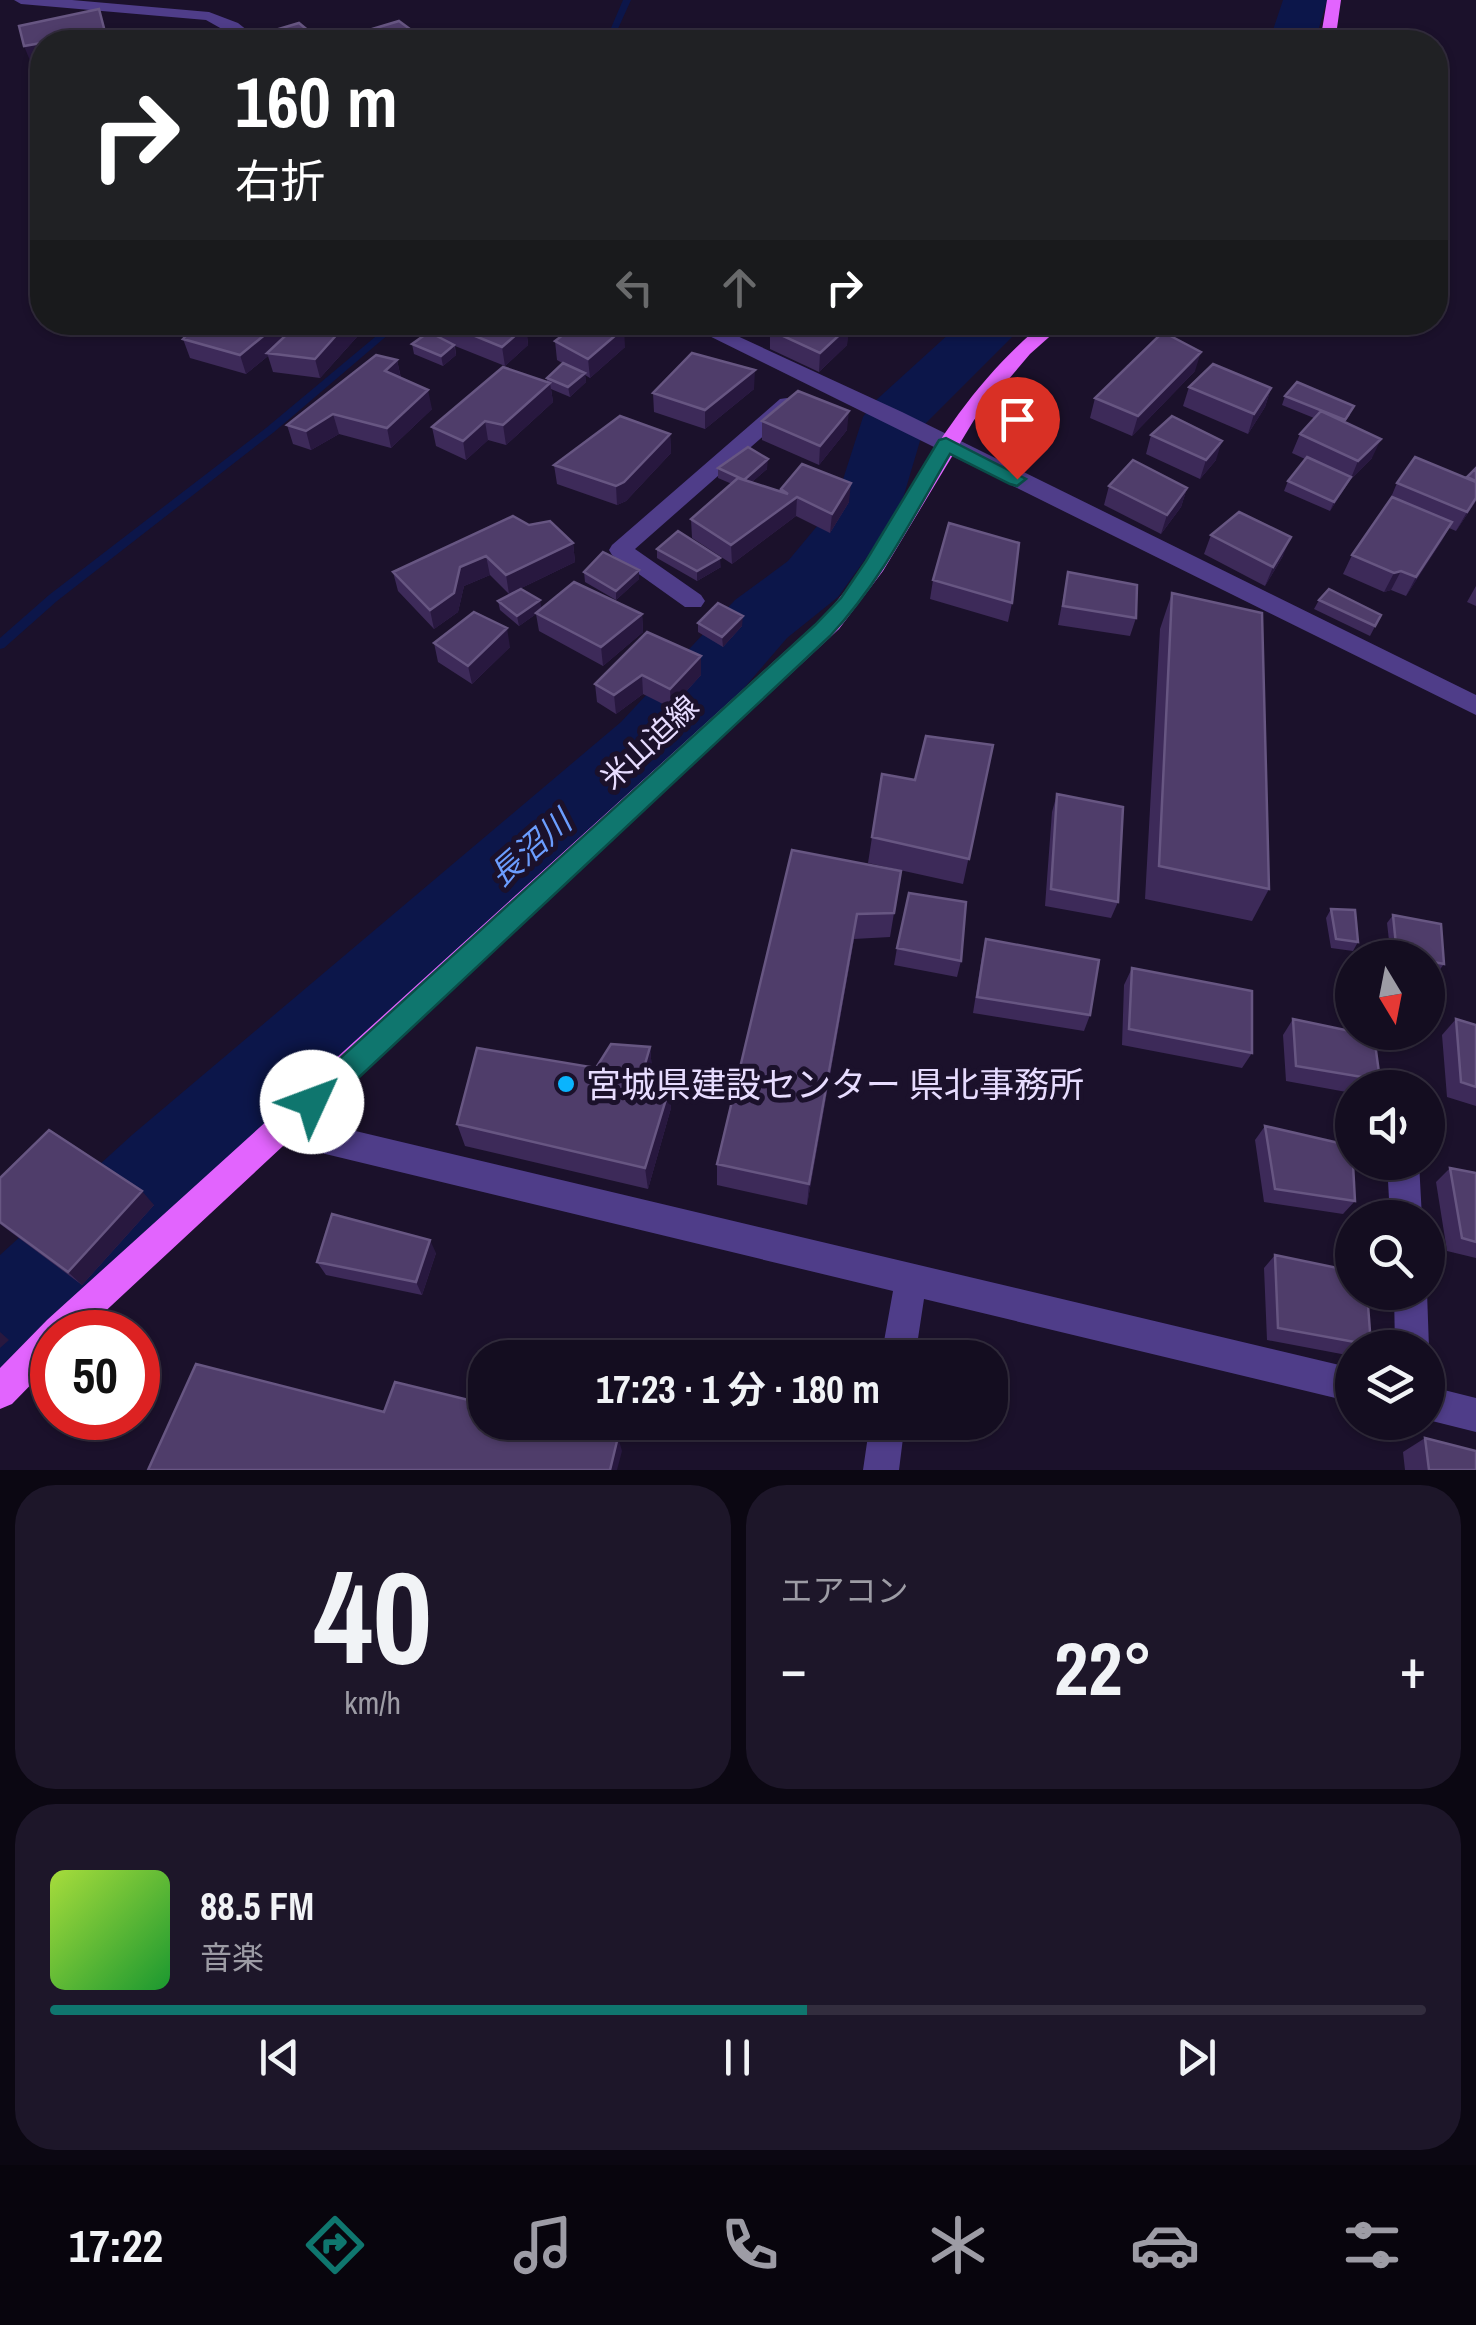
<!DOCTYPE html>
<html lang="ja">
<meta charset="utf-8">
<style>
:root{--surface:#140d20;--page:#1d1629;--text:#f1f3f6;--muted:#9d9ca5;--line:#332d3e;--accent:#0f766e}
body{margin:0;font-family:"Archivo Narrow","Noto Sans JP",sans-serif;background:var(--page);color:var(--text);height:100vh;display:flex;flex-direction:column;font-size:38px;white-space:nowrap}
*{box-sizing:border-box;margin:0}
p{font-size:32px;color:var(--muted)}
.icon{flex:none;width:55px;height:55px;fill:none;stroke:currentColor;stroke-width:2;stroke-linecap:round;stroke-linejoin:round}
.map{position:relative;height:1470px;overflow:hidden}
.panel{display:flex;flex-direction:column;gap:15px;padding:15px;background:#0b0712;flex:1}
.panel>*{flex:none}
.top-card{position:absolute;left:30px;top:30px;width:1418px;height:305px;border-radius:40px;box-shadow:0 2px 8px #0004,0 0 0 2px var(--line);background:#202124;color:#fff;overflow:hidden}
.needle{width:65px;rotate:170deg}
.fabs{position:absolute;left:1335px;top:940px;display:grid;gap:20px}
.fabs a{display:grid;place-items:center;width:110px;height:110px;border-radius:50%;background:var(--surface);box-shadow:0 2px 8px #0004,0 0 0 2px var(--line);font-size:50px}
.speed{position:absolute;left:30px;top:1310px;display:flex;gap:20px;font-size:50px;font-weight:700;text-align:center}
.speed>*{display:grid;place-content:center;width:130px;height:130px;border-radius:50%;background:var(--surface);box-shadow:0 2px 8px #0004,0 0 0 2px var(--line);line-height:1}
.speed .limit{border:15px solid #d22;background:#fff;color:#111}
.pin{position:absolute;display:grid;place-items:center;width:85px;height:85px;color:#fff;margin:-102px -42px;border-radius:50% 50% 50% 0;rotate:-45deg;box-shadow:0 0 10px #0007}
.pin .icon{rotate:45deg}
.me{position:absolute;width:110px;margin:-55px;rotate:47deg;stroke-linejoin:round;filter:drop-shadow(0 0 8px #0008)}
.turn{display:flex;align-items:center;gap:35px;height:210px;padding:0 40px;font-size:45px}
.turn .icon{width:130px;height:130px;stroke-width:2.5}
.turn b{display:block;font-size:70px;line-height:85px}
.lanes{display:flex;align-items:center;height:95px;padding:0 40px;background:#0003;justify-content:center;gap:50px;direction:ltr}
.lanes .off{opacity:.35}
.big{font-size:75px;font-weight:700;line-height:1.1}
.panel .tile{flex:1;display:flex;flex-direction:column;justify-content:center;gap:15px;min-width:0;padding:0 35px;border-radius:40px;background:var(--page)}
.panel .dial{align-items:center;gap:0}
.dial b{font-size:130px;line-height:1}
.song{display:flex;align-items:center;gap:30px}
.cover{width:120px;height:120px;border-radius:15px;background:linear-gradient(135deg,hsl(80 70% 55%),hsl(130 70% 35%))}
.played{height:10px;border-radius:5px;background:linear-gradient(90deg,var(--accent) 55%,var(--line) 55%)}
.keys{display:flex;justify-content:space-around;direction:ltr}
.heat{display:flex;justify-content:space-between;align-items:center;font-size:55px;direction:ltr}
.panel .tiles{flex:1;display:grid;gap:15px;grid-template-columns:1fr 1fr}
.tile:last-child{grid-column:span 2}
.trip{position:absolute;left:468px;top:1340px;width:540px;height:100px;border-radius:40px;background:var(--surface);box-shadow:0 2px 8px #0004,0 0 0 2px var(--line);font-weight:700;line-height:100px;text-align:center}
.dock{display:flex;height:160px;justify-content:space-around;align-items:center;background:#08050d;color:var(--muted)}
.dock .icon{width:70px;height:70px}
.dock .active{color:var(--accent)}
.dock b{font-size:45px;color:var(--text)}
.map>svg:first-child{display:block}
.lines{fill:none;stroke-linecap:round;stroke-linejoin:round}
.stream{fill:#0c164a;fill-rule:evenodd}
.river{fill:#0c164a;fill-rule:evenodd}
.minor{fill:#4f3d89;fill-rule:evenodd}
.major{fill:#e264fe;fill-rule:evenodd}
.wall{fill:#3d2a59}
.shaded-wall{fill:#28183f}
.building{fill:#4f3d6a;stroke:#675682;stroke-width:2.5}
.route{fill:#0f766e;stroke:#0a4d48;stroke-width:2.5}
.poi-dot{fill:#0ab4fd;stroke:#1b112b;stroke-width:4}
.labels{text-anchor:middle;dominant-baseline:central;stroke-width:10;stroke-linejoin:round;paint-order:stroke}
.street-label{font-size:30px;fill:#e7dcff;stroke:#1b112b}
.water-label{font-size:32px;font-style:italic;fill:#6b9dfe;stroke:#1b112b}
.near-poi-label{font-size:35px;fill:#e7dcff;stroke:#1b112b;text-anchor:start}
</style>
<div class="map">
<svg width="1476" height="1470" viewBox="0 0 1476 1470">
<rect width="100%" height="100%" fill="#1b112b"/>
<g class="lines">
<!-- stream -->
<path class="stream" d="M623 0H631L612 42H605Z
M393 322H403L274 432 57 601 4 648 0 649V638L49 595 266 428Z"/>
<!-- river -->
<path class="river" d="M1283 0H1327L1315 42H1269Z
M962 322H1027L925 424 904 495 889 526 838 597 787 638 677 766 200 1201 66 1332H52V1346L37 1362 0 1377V1255L132 1135 621 722 735 600 788 561 828 513 838 495 863 417 873 403Z"/>
<!-- minor -->
<path class="minor" d="M14 0H72L209 12 238 23 262 42H245L206 20 21 4Z
M681 322H707L902 412 1476 695V715Z
M787 398 797 404 794 409 635 549 701 595 705 601 701 607H685L612 555 609 550 612 545 780 399Z
M284 1114 1352 1368V1402L924 1299 915 1358H881L893 1291 284 1144 273 1139 269 1129 273 1119Z
M1387 1162H1419L1422 1218H1390Z
M1394 1292H1427L1429 1348 1428 1351V1348H1395Z
M1428 1386 1476 1398V1432L1428 1420Z
M870 1422H905L899 1470H863Z"/>
<!-- major -->
<path class="major" d="M1327 0H1341L1335 42H1320Z
M1045 322H1066L1030 354 974 420 883 571 839 629 83 1332H52V1363L12 1404 0 1409V1368L47 1320 823 617C858 580 883 533 910 489 947 426 987 369 1045 322Z"/>
</g>
<!-- wall -->
<path class="wall" d="M265 33 317 42H268Z
M300 322H364L365 328 320 378 273 372 268 356 246 374 190 358 183 339H282Z
M432 322H518L526 326 528 345 505 366 455 346 456 355 443 366 414 354 412 344 435 335Z
M780 322H861L851 330 848 329 847 345 819 372 770 349V330Z
M555 341 625 347 590 378 585 375 586 382 570 397 551 389 553 402 506 445 488 440 466 460 436 446 432 427 547 382V378L564 364 557 360Z
M397 360 401 378 432 409 391 448 339 434 311 450 293 444 287 425Z
M1195 371 1132 436 1090 418 1095 398Z
M1189 387 1271 388 1265 407 1248 434 1183 406Z
M754 389 705 429 654 412 653 393Z
M1285 396 1350 415 1345 422 1372 458 1350 480 1330 511 1284 491 1288 481 1305 459 1292 453 1300 434 1314 418 1282 405Z
M762 421 847 430 819 465 762 440Z
M670 434 671 453 626 501 617 505 557 484 554 465Z
M1151 435 1216 460 1200 479 1146 454Z
M718 468 767 469 752 482 781 492V489L849 502 830 533 796 516 732 564 692 538 691 519 732 484 718 478Z
M1476 468V501L1456 531 1449 528 1406 596 1391 590 1384 592 1343 574 1352 555 1389 502 1397 483 1467 478Z
M1109 486 1187 488 1181 507 1161 534 1104 505Z
M529 525 573 543 575 562 509 594 490 575 464 586 458 612 434 629 398 591 393 572Z
M1211 535 1283 556 1265 586 1204 554Z
M657 549 721 567 697 581 657 558Z
M639 570V579L616 600 585 582 584 572Z
M1068 572 1136 618 1130 636 1058 625Z
M933 580 1012 603 1008 622 930 599Z
M1476 586V606L1467 602Z
M1172 593 1269 889 1252 921 1145 899 1160 629Z
M1319 600 1381 615 1370 636 1314 609Z
M498 601 542 608 642 614 643 632 603 666 539 631 536 614 519 626 500 610Z
M698 623 742 626 723 647 698 632Z
M434 643 510 647 472 684 438 662Z
M701 656V675L671 708 643 694 616 714 597 702 595 684Z
M993 745 963 884 868 863 872 837 915 780Z
M1057 794 1118 902 1111 918 1045 906 1052 812Z
M792 850 901 871 890 937 854 939 807 1205 717 1185V1164Z
M1331 909 1358 942 1353 951 1331 948 1326 918Z
M1393 915 1444 964 1438 972 1428 970V958H1391L1387 923Z
M986 939 1090 1015 1084 1031 973 1013 982 956Z
M897 948 961 961 957 977 894 965Z
M1132 968 1252 1053 1242 1068 1122 1045 1124 985Z
M1293 1019 1380 1080 1375 1088H1352V1093L1286 1081 1283 1035Z
M1456 1019 1476 1025V1106L1447 1097 1442 1035Z
M650 1047 652 1070 649 1080 670 1086 671 1108 648 1189 465 1146 457 1124Z
M1265 1126 1355 1201 1343 1214 1264 1202 1255 1140Z
M1450 1168 1476 1173V1258L1447 1251 1436 1182Z
M0 1178 154 1205 82 1285 0 1224Z
M436 1253 422 1295 326 1275 317 1262Z
M1275 1255 1371 1345 1368 1348H1352V1356L1267 1340 1264 1268Z
M1425 1438 1476 1470H1405L1403 1452Z"/>
<!-- shaded-wall -->
<path class="shaded-wall" d="M99 9 109 42H42V61L31 63 24 46Z
M418 35 419 42H394Z
M316 37 317 42H298Z
M348 322H364L365 328 320 378 315 359Z
M852 322H861L851 330Z
M278 324 284 343 267 353 268 356 246 374 240 355Z
M526 326 528 345 505 366 502 347Z
M849 326 847 345 819 372 820 353Z
M624 328 625 347 590 378 588 359Z
M454 345 456 355 443 366 441 356Z
M1201 352 1195 371 1132 436 1138 416Z
M397 360 401 379 385 371Z
M755 370 754 389 705 429V410Z
M585 373 586 382 570 397 568 387Z
M550 383 553 402 506 445 503 425Z
M1271 388 1265 407 1248 434 1254 414Z
M428 390 432 409 391 448 387 428Z
M849 411 847 430 819 465 820 446Z
M333 414 339 434 311 450 306 431Z
M485 421 488 440 466 460 463 441Z
M670 434 671 453 626 501 617 505 616 486Z
M1381 439 1372 458 1350 480 1330 511 1334 502 1351 478 1358 461Z
M1222 441 1216 460 1200 479 1206 460Z
M768 459 767 469 744 489V480Z
M851 483 849 502 830 533 832 514Z
M1187 488 1181 507 1161 534 1167 515Z
M797 497 796 516 732 564 731 545Z
M1476 498V501L1456 531 1467 512Z
M1452 522 1442 541 1406 596 1416 577Z
M1291 537 1283 556 1265 586 1273 567Z
M573 543 575 562 509 594 506 575Z
M486 556 490 575 464 586 458 612 434 629 430 610 460 567Z
M720 558 721 567 697 581V571Z
M639 570V579L616 600V591Z
M1401 571 1391 590 1384 592 1394 573Z
M540 600 542 610 519 626 517 616Z
M642 614 643 632 603 666 601 647Z
M743 616 742 626 723 647 722 637Z
M507 628 510 647 472 684 468 666Z
M701 656V675L671 708 670 689Z
M642 675 643 694 616 714 614 695Z
M857 914 854 939 807 1205 809 1184Z
M650 1047 652 1070 644 1100 641 1078Z
M670 1086 671 1108 648 1189 645 1168Z
M142 1191 154 1205 82 1285 68 1272Z
M430 1240 436 1253 422 1295 416 1282Z
M0 1332 9 1340 0 1348Z
M618 1437 622 1451 617 1470H610Z"/>
<!-- building -->
<path class="building" d="M99 9 105 32 24 46 19 26Z
M399 21 418 35 394 42H329Z
M299 23 316 37 298 42H276L265 33Z
M199 322H266L278 324 240 355 183 339Z
M300 322H348L315 359 267 353Z
M441 322H518L526 326 502 347Z
M580 322H612L624 328 588 359 555 341Z
M780 322H841L849 326 820 353 770 330Z
M429 332 454 345 441 356 412 344Z
M1163 332 1201 352 1138 416 1095 398Z
M692 353 755 370 705 410 653 393Z
M376 355 397 360 385 371 428 390 387 428 333 414 306 431 287 425Z
M563 363 585 373 568 387 547 378Z
M1213 364 1271 388 1254 414 1189 387Z
M503 367 550 383 503 425 485 421 463 441 432 427Z
M1297 382 1354 406 1345 420 1285 396Z
M798 391 849 411 820 446 762 421Z
M1321 411 1381 439 1358 461 1300 434Z
M620 416 670 434 624 482 616 486 554 465Z
M1172 416 1222 441 1206 460 1151 435Z
M748 447 768 459 744 480 718 468Z
M1307 457 1351 477 1334 502 1288 481Z
M1415 457 1476 482V498L1467 512 1397 483Z
M1133 460 1187 488 1167 515 1109 486Z
M802 464 851 483 832 514 797 497 731 545 691 519 738 478 788 494 781 489Z
M1476 468V481L1467 477Z
M1392 497 1452 522 1416 577 1401 571 1394 573 1352 555Z
M1239 512 1291 537 1273 567 1211 535Z
M513 516 529 525 550 521 573 543 506 575 486 556 460 567 454 593 430 610 393 572Z
M949 523 1019 543 1012 603 933 580Z
M678 531 720 558 697 571 657 549Z
M603 552 639 570 616 591 584 572Z
M1068 572 1137 585 1136 618 1063 606Z
M574 582 642 614 601 647 536 613Z
M521 589 540 600 517 616 498 601Z
M1329 589 1381 615 1375 626 1319 600Z
M1172 593 1262 613 1269 889 1159 866Z
M718 603 743 616 722 637 698 623Z
M474 612 507 628 468 666 434 643Z
M647 632 701 656 670 689 642 675 614 695 595 684Z
M926 736 993 745 969 859 872 837 882 774 915 780Z
M1057 794 1123 807 1118 902 1051 889Z
M792 850 901 871 894 913 857 914 809 1184 717 1164Z
M909 893 966 902 961 961 897 948Z
M1331 909 1355 910 1358 942 1336 939Z
M1393 915 1441 924 1444 964 1428 961V958H1412L1397 955Z
M986 939 1099 960 1090 1015 977 997Z
M1132 968 1252 991V1053L1129 1029Z
M1293 1019 1374 1036 1380 1080 1296 1066Z
M1456 1019 1476 1025V1087L1461 1082Z
M611 1044 650 1047 641 1078 670 1086 645 1168 457 1124 477 1048 596 1068Z
M1265 1126 1352 1146 1355 1201 1275 1189Z
M49 1130 142 1191 68 1272 0 1222V1178Z
M1450 1168 1476 1173V1242L1462 1238Z
M332 1214 430 1240 416 1282 317 1262Z
M1275 1255 1352 1271V1292H1367L1371 1345 1278 1328Z
M196 1364 384 1412 395 1382 485 1404V1422H560L618 1437 610 1470H148Z
M1425 1438 1476 1451V1470H1429Z"/>
<!-- route -->
<path class="route" d="M946 438 1026 479 1017 486 1010 484 950 454C913 517 880 583 830 636L322 1112 312 1115 302 1112 298 1102 302 1093 815 625 841 598 866 561 939 440Z"/>
<!-- markers -->
<circle class="poi-dot" cx="566" cy="1084" r="10"/>
<g class="labels">
<!-- street labels -->
<g class="street-label">
<text transform="translate(649 742) rotate(-43)">米山迫線</text>
</g>
<!-- water labels -->
<g class="water-label">
<text transform="translate(530 848) rotate(-41)">長沼川</text>
</g>
<!-- near-poi labels -->
<g class="near-poi-label">
<text x="586" y="1084">宮城県建設センター 県北事務所</text>
</g>
</g>
</svg>
<div class="fabs">
<a><svg class="needle" viewBox="-14 -14 28 28"><path d="M0-13l5 13h-10z" fill="#e53935"/><path d="M0 13l5-13h-10z" fill="#9d9ca5"/></svg></a>
<a><svg class="icon" aria-label="sound" viewBox="0 0 24 24"><path d="M4 9h4l5-4v14l-5-4H4zM17 9q2 3 0 6"/></svg></a>
<a><svg class="icon" aria-label="search" viewBox="0 0 24 24"><circle cx="10" cy="10" r="6"/><path d="M15 15l6 6"/></svg></a>
<a><svg class="icon" aria-label="layers" viewBox="0 0 24 24"><path d="M12 4l9 5-9 5-9-5zM3 14l9 5 9-5"/></svg></a>
</div>
<div class="speed"><div class="limit">50</div></div>
<div class="pin" style="left:1017px;top:479px;background:#d93025"><svg class="icon" aria-label="arrive" viewBox="0 0 24 24"><path d="M6 21V4h12l-3 4 3 4H6"/></svg></div>
<svg class="me" style="left:312px;top:1102px" viewBox="-20 -20 40 40"><circle r="19" fill="#fff"/><path d="M0-13L10 11 0 6-10 11z" fill="#0f766e"/></svg>
<div class="trip">17:23 · 1 分 · 180 m</div>
<div class="top-card">
<div class="turn"><svg class="icon" aria-label="right" viewBox="0 0 24 24"><path d="M7 20v-9h11M14 6l5 5-5 5"/></svg><div><b>160 m</b>右折</div></div>
<div class="lanes"><svg class="icon off" aria-label="left" viewBox="0 0 24 24"><path d="M17 20v-9H6M10 6l-5 5 5 5"/></svg><svg class="icon off" aria-label="ahead" viewBox="0 0 24 24"><path d="M12 20V5M6 11l6-6 6 6"/></svg><svg class="icon" aria-label="right" viewBox="0 0 24 24"><path d="M7 20v-9h11M14 6l5 5-5 5"/></svg></div>
</div>
</div>
<section class="panel">
<div class="tiles">
<div class="tile dial"><b>40</b><p>km/h</p></div>
<div class="tile"><p>エアコン</p>
<div class="heat"><a>−</a><b class="big">22°</b><a>+</a></div>
</div>
<div class="tile">
<div class="song"><i class="cover"></i><div><b>88.5 FM</b><p>音楽</p></div></div>
<div class="played"></div>
<div class="keys"><svg class="icon" aria-label="previous" viewBox="0 0 24 24"><path d="M18 5L8 12l10 7zM5 5v14"/></svg><svg class="icon" aria-label="pause" viewBox="0 0 24 24"><path d="M8 5v14M16 5v14"/></svg><svg class="icon" aria-label="next" viewBox="0 0 24 24"><path d="M6 5l10 7-10 7zM19 5v14"/></svg></div>
</div>
</div>
</section>
<nav class="dock">
<b>17:22</b>
<svg class="icon active" aria-label="directions" viewBox="0 0 24 24"><path d="M12 3l9 9-9 9-9-9zM9 14v-3h6M13 9l2 2-2 2"/></svg>
<svg class="icon" aria-label="music" viewBox="0 0 24 24"><path d="M9 18V5l10-2v13"/><circle cx="6" cy="18" r="3"/><circle cx="16" cy="16" r="3"/></svg>
<svg class="icon" aria-label="phone" viewBox="0 0 24 24"><path d="M5 4h4l2 5-3 2q2 4 5 5l2-3 5 2v4C11 20 4 13 5 4z"/></svg>
<svg class="icon" aria-label="climate" viewBox="0 0 24 24"><path d="M12 3v18M4 7l16 10M4 17L20 7"/></svg>
<svg class="icon" aria-label="car" viewBox="0 0 24 24"><path d="M5 17H2v-5l4-1 3-4h7l3 4 3 1v5h-3M9 17h6M6 11h13"/><circle cx="7" cy="17" r="2"/><circle cx="17" cy="17" r="2"/></svg>
<svg class="icon" aria-label="filters" viewBox="0 0 24 24"><path d="M4 7h16M4 17h16"/><circle cx="9" cy="7" r="2"/><circle cx="15" cy="17" r="2"/></svg>
</nav>
